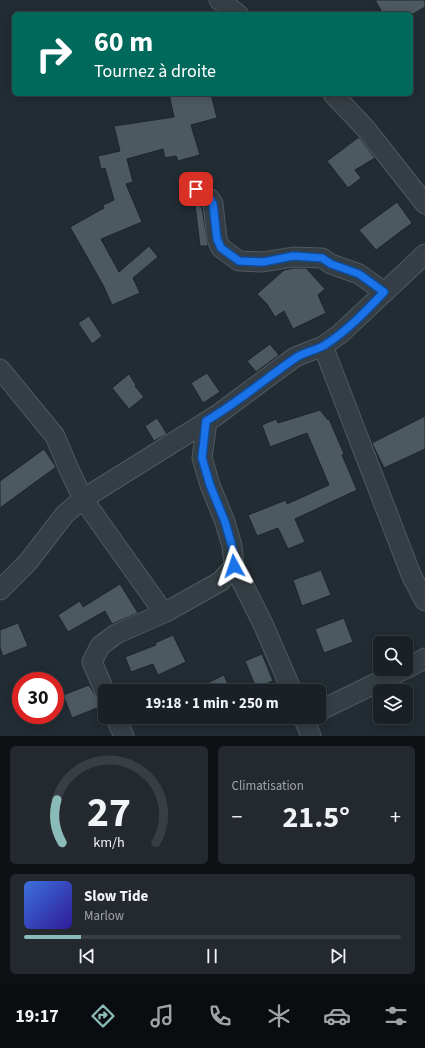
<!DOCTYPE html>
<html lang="fr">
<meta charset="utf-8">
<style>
:root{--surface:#1a2126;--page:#23292e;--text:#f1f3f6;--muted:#9fa3a7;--line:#383e43;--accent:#8bbbb9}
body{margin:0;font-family:"Source Sans 3",sans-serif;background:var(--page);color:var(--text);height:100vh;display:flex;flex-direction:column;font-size:15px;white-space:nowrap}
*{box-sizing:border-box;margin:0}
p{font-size:13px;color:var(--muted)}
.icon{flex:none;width:22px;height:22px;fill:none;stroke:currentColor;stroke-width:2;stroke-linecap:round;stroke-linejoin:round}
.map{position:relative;height:736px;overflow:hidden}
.panel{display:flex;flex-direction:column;gap:10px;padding:10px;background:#0e1215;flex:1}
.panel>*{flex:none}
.top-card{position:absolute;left:12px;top:12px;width:401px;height:84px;border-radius:6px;box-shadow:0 2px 10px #0003,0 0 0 1px var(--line);background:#00695c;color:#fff;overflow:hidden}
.controls{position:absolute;left:373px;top:636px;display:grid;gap:8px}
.controls a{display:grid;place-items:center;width:40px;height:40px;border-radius:6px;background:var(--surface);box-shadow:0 2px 10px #0003,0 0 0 1px var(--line);font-size:20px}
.speed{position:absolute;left:12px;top:672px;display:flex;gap:8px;font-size:20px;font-weight:700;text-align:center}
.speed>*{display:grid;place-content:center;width:52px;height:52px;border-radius:50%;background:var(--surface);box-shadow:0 2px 10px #0003,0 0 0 1px var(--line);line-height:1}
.speed .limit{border:6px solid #d22;background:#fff;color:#111}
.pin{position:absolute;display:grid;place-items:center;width:34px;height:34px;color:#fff;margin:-17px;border-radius:8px;box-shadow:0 2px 6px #0006}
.me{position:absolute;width:44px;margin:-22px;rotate:355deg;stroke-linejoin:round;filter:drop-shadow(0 0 3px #0008)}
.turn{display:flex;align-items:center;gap:14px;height:84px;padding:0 16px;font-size:18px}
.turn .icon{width:52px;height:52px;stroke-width:2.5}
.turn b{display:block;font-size:28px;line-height:34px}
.big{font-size:30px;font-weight:700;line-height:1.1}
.panel .card{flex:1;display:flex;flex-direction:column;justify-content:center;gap:6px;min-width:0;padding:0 14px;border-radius:6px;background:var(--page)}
.panel .dial{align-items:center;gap:0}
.dial svg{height:104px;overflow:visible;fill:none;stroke:var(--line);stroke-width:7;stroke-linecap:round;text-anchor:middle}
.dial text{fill:var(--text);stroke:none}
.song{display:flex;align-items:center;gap:12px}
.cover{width:48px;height:48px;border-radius:6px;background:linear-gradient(135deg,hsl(220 70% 55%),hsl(250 70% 35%))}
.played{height:4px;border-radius:2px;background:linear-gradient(90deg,var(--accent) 15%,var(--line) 15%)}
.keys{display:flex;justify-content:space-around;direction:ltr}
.heat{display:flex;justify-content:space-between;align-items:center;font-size:22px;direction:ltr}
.panel .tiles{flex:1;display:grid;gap:10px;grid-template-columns:1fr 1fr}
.card:last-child{grid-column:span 2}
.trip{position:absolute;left:98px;top:684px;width:228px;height:40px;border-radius:6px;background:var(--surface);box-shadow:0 2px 10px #0003,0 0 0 1px var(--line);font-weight:700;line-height:40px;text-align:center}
.dock{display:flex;height:64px;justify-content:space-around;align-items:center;background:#0a0d0f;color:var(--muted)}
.dock .icon{width:28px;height:28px}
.dock .active{color:var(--accent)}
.dock b{font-size:18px;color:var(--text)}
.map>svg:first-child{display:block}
.building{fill:#4d5961;stroke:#1c252a}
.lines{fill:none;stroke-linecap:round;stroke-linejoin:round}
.minor-casing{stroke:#4f595f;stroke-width:21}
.minor{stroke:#353e44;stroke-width:19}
.route-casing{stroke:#114b97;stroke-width:10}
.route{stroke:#1a73e8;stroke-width:7}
</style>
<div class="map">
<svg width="425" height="736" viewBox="0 0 425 736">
<rect width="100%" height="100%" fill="#222c33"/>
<!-- building -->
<path class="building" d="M375 0H425V7L413 14H383Z
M169 94H211L217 118 191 125 200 155 178 161 176 156 165 158 163 149 127 159 133 182 126 184 142 222 101 239 119 272 149 246 158 257 133 278 140 293 112 305 103 285 70 227 104 208 103 205 114 200 105 168 101 169 98 156 120 151 114 126 174 117Z
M359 137 375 158 355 170 361 178 348 188 327 161Z
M397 202 412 223 376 250 359 230Z
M195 205H200L202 208 208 246H200Z
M294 268H306L325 289 318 295 326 313 293 329 284 311 275 317 267 304 257 294 284 270Z
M89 316 102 336 92 344 78 323Z
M270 344 279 355 256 372 247 361Z
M207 373 220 392 203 403 191 383Z
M129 374 136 385 135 386 144 397 129 409 112 388Z
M320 410 328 420 329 419 344 454 342 455 357 490 295 519 305 542 288 549 278 528 257 536 248 515 286 500 287 504 329 485 307 433 270 447 262 425 276 419 278 423Z
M425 416V449L384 468 372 443Z
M157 418 167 434 154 441 145 426Z
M44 449 56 467 0 508V481Z
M321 570 331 595 302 606 293 580Z
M120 584 138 613 112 624 105 611 68 632 58 615 80 601 83 607Z
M344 618 353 642 324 653 315 629Z
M18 623 28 646 3 656 0 648V630Z
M173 635 186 662 158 675 153 664 131 672 125 657 156 645 155 643Z
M262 654 273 681 256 688 245 661Z
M224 675 231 691H191Z
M89 685 102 706 72 718 63 695Z"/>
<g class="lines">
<!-- minor casing -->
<g class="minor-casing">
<path id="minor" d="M219 0 238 14
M333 94 366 129 425 204
M196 189 210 199 213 204 217 239 221 248 239 261 263 262 293 257 322 258 331 264 359 274 384 292
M323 346 412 577 425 601
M0 369 55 436 68 467 83 499 164 613
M234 566 263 624 292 691
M0 590 28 562 65 514 83 499 217 415 295 357 323 346 340 334 425 254
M406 669 425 658
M105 692 92 662 100 646 116 634 164 613 198 594 221 581 234 566 232 546 225 522 210 485 202 458 207 421
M319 711 405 669
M115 717 124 736
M303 717 311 736"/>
</g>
<!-- minor -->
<use href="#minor" class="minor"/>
</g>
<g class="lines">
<!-- route casing -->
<g class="route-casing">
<path id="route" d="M196 189 210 199 213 204 217 239 221 248 239 261 263 262 293 256 322 258 331 264 359 274 384 292C366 311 348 330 325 345 315 351 303 352 294 359 265 379 237 403 206 421L202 458 210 485 225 522 232 546 234 566"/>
</g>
<!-- route -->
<use href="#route" class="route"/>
</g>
</svg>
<div class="controls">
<a><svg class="icon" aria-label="search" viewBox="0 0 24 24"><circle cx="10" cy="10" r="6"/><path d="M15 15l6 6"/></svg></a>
<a><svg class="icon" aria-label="layers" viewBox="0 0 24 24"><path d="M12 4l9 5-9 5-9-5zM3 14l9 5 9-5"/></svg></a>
</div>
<div class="speed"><div class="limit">30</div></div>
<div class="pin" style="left:196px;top:189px;background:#d93025"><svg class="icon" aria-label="arrive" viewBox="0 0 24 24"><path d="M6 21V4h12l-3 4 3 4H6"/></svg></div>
<svg class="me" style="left:234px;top:566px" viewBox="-20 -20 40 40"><path d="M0-17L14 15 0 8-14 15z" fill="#1a73e8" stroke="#fff" stroke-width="4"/></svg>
<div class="trip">19:18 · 1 min · 250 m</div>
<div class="top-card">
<div class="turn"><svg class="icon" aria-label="right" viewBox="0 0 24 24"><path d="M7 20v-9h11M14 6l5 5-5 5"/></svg><div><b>60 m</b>Tournez à droite</div></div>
</div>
</div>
<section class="panel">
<div class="tiles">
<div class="card dial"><svg viewBox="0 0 100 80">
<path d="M14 69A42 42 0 1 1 86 69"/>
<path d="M14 69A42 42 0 0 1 10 36" stroke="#8bbbb9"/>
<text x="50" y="56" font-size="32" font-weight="700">27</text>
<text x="50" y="72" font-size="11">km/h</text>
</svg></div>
<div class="card"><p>Climatisation</p>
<div class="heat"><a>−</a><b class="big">21.5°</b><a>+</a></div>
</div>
<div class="card">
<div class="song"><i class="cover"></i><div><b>Slow Tide</b><p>Marlow</p></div></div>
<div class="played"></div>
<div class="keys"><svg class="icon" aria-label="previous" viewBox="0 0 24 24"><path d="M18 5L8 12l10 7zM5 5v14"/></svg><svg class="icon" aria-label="pause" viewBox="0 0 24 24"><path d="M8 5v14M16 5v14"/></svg><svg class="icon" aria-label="next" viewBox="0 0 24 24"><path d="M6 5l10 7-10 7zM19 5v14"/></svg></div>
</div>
</div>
</section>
<nav class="dock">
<b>19:17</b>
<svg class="icon active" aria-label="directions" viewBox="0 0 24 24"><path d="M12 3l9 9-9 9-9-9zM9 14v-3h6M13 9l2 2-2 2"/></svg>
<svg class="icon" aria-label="music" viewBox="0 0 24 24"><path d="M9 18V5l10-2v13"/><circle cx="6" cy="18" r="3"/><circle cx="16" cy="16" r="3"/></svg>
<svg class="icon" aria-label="phone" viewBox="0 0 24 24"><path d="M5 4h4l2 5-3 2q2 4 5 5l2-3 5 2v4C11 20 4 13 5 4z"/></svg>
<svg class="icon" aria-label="climate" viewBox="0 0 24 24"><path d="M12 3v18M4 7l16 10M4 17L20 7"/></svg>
<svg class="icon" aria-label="car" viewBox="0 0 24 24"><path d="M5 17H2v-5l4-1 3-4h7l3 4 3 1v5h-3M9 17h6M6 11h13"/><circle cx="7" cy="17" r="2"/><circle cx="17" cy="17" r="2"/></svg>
<svg class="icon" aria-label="filters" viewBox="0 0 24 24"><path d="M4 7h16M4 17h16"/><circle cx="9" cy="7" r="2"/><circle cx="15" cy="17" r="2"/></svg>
</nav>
